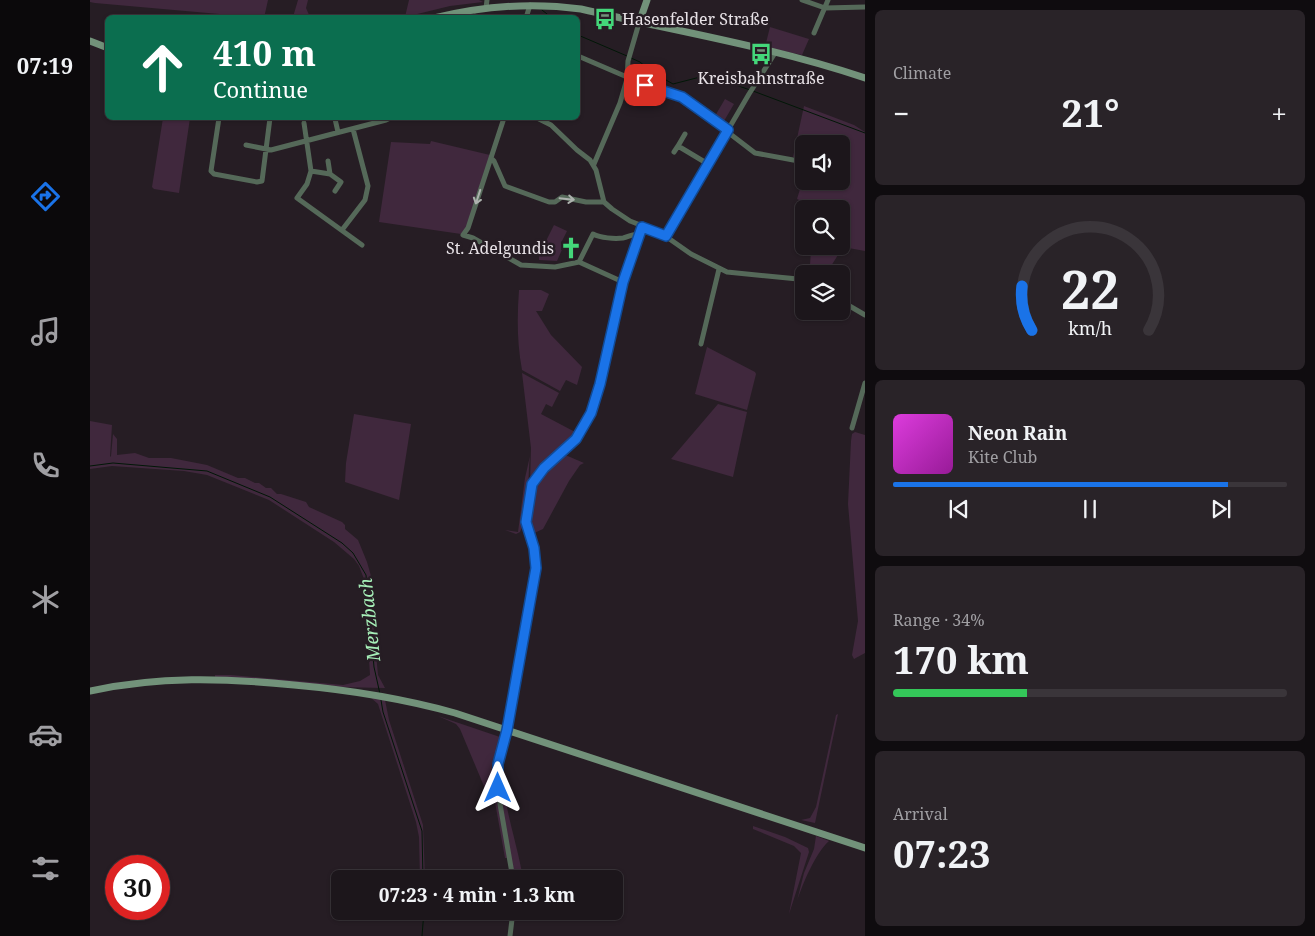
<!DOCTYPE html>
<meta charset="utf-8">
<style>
:root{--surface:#1c161b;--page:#292328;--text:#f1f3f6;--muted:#a09fa3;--line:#3a353a;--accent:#1a73e8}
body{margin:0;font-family:"Noto Serif",serif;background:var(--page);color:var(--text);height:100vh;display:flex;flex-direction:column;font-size:19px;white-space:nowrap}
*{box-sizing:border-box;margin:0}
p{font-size:16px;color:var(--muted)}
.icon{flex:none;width:28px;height:28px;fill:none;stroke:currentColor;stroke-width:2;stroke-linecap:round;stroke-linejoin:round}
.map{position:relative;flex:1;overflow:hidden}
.panel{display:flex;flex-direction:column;gap:10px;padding:10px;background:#0f0c0f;width:450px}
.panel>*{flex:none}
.guide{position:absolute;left:15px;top:15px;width:475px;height:105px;border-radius:8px;box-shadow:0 1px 4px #0004,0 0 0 1px var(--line);background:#0b6e4f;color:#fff;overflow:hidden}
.buttons{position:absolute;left:705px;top:135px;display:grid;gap:10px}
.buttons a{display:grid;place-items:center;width:55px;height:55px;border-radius:8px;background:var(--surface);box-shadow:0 1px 4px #0004,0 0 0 1px var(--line);font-size:25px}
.speed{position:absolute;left:15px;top:855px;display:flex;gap:10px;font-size:25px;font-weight:700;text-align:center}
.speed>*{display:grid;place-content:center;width:65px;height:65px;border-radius:50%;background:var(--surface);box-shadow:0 1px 4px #0004,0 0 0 1px var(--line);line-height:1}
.speed .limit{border:8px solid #d22;background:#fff;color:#111}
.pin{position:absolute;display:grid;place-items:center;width:42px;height:42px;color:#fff;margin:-21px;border-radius:10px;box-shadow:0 2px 8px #0006}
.me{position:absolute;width:55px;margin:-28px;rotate:0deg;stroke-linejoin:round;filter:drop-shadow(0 0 4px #0008)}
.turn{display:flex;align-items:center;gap:18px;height:105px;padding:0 25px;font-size:22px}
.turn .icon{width:65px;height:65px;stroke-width:2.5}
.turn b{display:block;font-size:35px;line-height:42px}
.big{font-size:38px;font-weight:700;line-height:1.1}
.panel .widget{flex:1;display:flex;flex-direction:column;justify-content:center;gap:8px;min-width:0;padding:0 18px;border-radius:8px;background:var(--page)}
.panel .dial{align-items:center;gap:0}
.dial svg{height:130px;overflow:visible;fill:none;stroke:var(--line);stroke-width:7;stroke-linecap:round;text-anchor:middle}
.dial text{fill:var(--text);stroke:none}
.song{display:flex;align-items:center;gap:15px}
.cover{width:60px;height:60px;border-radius:8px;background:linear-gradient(135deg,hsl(300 70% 55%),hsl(300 70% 35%))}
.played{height:5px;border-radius:2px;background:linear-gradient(90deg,var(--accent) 85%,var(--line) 85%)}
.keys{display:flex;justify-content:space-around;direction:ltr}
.heat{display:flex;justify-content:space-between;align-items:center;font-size:28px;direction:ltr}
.charge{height:8px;border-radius:4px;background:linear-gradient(90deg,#34c759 34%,var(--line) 0)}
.trip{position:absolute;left:241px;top:870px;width:292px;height:50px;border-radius:8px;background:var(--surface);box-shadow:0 1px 4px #0004,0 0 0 1px var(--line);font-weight:700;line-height:50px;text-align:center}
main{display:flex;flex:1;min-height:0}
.menu{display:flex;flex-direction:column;width:90px;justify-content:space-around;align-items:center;background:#0b090b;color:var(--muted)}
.menu .icon{width:35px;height:35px}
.menu .on{color:var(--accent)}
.menu b{font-size:22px;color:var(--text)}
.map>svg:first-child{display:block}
.green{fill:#40283d}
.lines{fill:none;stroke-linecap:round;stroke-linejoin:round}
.stream{stroke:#011707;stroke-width:1}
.street{stroke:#556959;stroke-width:5}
.secondary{stroke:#72927a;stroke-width:7}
.oneway{stroke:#adb2ae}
.route-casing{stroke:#114b97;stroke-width:12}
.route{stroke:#1a73e8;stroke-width:9}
.labels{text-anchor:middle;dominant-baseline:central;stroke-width:5;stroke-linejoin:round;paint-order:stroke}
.poi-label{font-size:16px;fill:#e8e2e7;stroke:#261d24;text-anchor:start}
.water-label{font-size:18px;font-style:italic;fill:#a7f0b9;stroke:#261d24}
</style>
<main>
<nav class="menu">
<b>07:19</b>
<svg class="icon on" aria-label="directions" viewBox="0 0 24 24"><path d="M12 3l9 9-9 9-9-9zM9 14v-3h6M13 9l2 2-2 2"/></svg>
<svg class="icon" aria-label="music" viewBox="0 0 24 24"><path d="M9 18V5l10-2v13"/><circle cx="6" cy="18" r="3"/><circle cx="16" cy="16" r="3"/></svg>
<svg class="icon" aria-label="phone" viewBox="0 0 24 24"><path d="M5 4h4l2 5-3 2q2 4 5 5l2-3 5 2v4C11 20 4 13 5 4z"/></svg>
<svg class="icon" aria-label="climate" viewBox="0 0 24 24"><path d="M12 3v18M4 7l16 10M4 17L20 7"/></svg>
<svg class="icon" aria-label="car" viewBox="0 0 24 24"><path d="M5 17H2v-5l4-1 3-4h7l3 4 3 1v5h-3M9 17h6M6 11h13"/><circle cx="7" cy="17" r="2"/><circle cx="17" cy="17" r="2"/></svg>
<svg class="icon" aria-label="filters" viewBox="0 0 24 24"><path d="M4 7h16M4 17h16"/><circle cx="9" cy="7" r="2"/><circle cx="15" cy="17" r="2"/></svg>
</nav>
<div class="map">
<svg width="775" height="936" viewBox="0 0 775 936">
<rect width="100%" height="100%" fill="#261d24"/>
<!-- green -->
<path class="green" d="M0 0H178L174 18 5 3 0 2Z
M208 0H218L216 8 220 17H203Z
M319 0H389L393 2 360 6 315 17Z
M680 27 719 39 712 55 675 47Z
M635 99 644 104 634 121 625 116Z
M714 106 764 125 775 132V251L753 247 736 274H715L717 266 720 265 721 250 710 248 714 231V246H751V209H719L720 205 707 199 714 176V181H751V144H714V160L703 157Z
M73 118H100L89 193 64 189 62 187Z
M341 141 400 155 377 228 371 234 289 222 301 142 340 144Z
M464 225 477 231 471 243 474 245 467 261 449 260V255Z
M429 290H451L459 294 452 311H446L461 335 492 367 487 385 476 380 470 391 432 370C427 343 427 317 429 290Z
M617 347 665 372 666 374 657 410 605 394Z
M432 373 469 393 462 407 456 404 451 414 487 433C472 451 448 462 440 484L441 448Z
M628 404 657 412 643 477 581 459Z
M264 414 321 424 309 500 255 482 256 463Z
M0 421 22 425 20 457 21 456 23 434 27 439V455L45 453 59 458H81L117 465 148 478H155L165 483H169L176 488H181L187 494H191L216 502 219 507 252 522 255 525V529L268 540 277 562 283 583 281 593 282 611 288 675 295 688 248 687 125 678V675H141L253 685 270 681 280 675 274 579 269 566 264 559 244 542 179 500 117 475 94 471 22 466 0 469Z
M765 432 775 435V653L764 659 762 655 768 621 758 504 761 441 762 434Z
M473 454 494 463 490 465 479 481 453 529 442 534C438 524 439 517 440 506 444 477 451 472 473 454Z
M440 456C437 480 441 511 430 532L426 534 415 530 428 532 435 478Z
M280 697 295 700 299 720 333 825 335 879H330L329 837 326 822 288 704Z
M748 714 725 823 711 820 720 818 726 807 746 715Z
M348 716 410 737 411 739 406 776 408 799 418 858H415L403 791H396L370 729 366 724Z
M411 755 413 756 412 760H414C410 801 427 839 433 879H425C417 838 407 797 411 755Z
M663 826 695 837 718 848 719 852 699 914 711 853 704 846 663 829Z
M726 836 739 841C725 854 713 883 707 901L714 873 724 849Z"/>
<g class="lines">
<!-- stream -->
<path class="stream" d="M452 10 462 18
M488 35 537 56
M541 58 550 62 562 72 583 84 618 75 660 90
M663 91 775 133
M0 466 23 463 117 471 180 497 252 543 263 553 276 575 284 667 290 694
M291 700 293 712 332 831 333 879
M332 936 334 911"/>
<!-- street -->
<path class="street" d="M712 0 735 8 775 7
M396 8 397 0
M385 16 390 18
M436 18 440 5
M724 33 738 0
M488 56 537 77
M537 79 592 97 665 153 714 162
M129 118 121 171 124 174 167 182 172 181 180 118
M414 118 378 228 373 235 383 238 431 265 465 267 489 262 533 282
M447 118 461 125 487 150 500 160 506 170 514 202 522 209 540 221 571 233 601 254 637 272 708 279 714 282
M245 119 248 132
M214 123 221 171 217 184 207 198 272 245
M595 134 588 146 618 164
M156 145 181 150 296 120 300 118
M584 152 588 146
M401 158 404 161 415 186 459 202H465L472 197 496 202H514
M238 161 240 174
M504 164 530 103 537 79 538 61 549 23
M221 171 240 174 251 182 245 191
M252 230 275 200 278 186 263 129
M576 236 659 94 685 53
M489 262 503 234C511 238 524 239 533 238 539 237 543 233 549 235
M751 301 775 315
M611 344 629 269
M762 428 775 383
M423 879 410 804 408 764 417 730 444 584 445 556 436 522 440 493 444 480 448 473 486 439 501 413 510 384 533 282 552 227
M420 936 423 911"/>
<!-- secondary -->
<path class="secondary" d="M344 18C393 6 441 2 491 9 585 31 683 47 775 78
M549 23 557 0
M0 41 18 48
M0 691C69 676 134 678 204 685 260 690 311 698 365 713L775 848"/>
</g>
<!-- one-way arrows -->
<defs><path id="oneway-shaft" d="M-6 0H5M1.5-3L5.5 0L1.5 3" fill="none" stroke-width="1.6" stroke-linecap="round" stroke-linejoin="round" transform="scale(1.25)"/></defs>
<g class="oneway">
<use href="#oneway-shaft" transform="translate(388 197) rotate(108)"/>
<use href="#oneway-shaft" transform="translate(477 199) rotate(6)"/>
</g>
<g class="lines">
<!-- route casing -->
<g class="route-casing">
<path id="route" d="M408 788V764L417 730 446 568 444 548 436 522 442 484 454 468 486 439 501 413 510 384 533 282 552 227 576 236 638 130 592 97 555 85"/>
</g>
<!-- route -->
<use href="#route" class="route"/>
</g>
<!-- icons -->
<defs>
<g id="bus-bare" transform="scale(1.725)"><path d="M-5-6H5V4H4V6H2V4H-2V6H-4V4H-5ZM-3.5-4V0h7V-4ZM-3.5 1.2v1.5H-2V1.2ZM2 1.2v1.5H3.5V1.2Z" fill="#44d77a" stroke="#261d24" stroke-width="2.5" paint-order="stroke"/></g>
<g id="church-bare" transform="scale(1.725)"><path d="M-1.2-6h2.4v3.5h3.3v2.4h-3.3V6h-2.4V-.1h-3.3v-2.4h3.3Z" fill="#44d77a" stroke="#261d24" stroke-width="2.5" paint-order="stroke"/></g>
</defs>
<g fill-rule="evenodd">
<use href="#bus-bare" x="515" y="19"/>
<use href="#bus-bare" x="671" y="54"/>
<use href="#church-bare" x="481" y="248"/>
</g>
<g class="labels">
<!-- poi labels -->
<g class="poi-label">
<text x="532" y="19">Hasenfelder Straße</text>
<text x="671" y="78" text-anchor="middle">Kreisbahnstraße</text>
<text x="464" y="248" text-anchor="end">St. Adelgundis</text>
</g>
<!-- water labels -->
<g class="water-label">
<text transform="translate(279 620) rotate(-96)">Merzbach</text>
</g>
</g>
</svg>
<div class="buttons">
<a><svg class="icon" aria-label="sound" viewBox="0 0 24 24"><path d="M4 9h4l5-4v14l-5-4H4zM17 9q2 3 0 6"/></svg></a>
<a><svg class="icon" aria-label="search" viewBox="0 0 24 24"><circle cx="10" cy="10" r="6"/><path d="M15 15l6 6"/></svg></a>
<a><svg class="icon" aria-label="layers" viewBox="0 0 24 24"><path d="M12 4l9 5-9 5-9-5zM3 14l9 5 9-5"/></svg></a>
</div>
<div class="speed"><div class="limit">30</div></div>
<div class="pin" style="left:555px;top:85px;background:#d93025"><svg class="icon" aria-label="arrive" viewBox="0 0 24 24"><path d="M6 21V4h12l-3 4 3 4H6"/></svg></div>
<svg class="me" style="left:408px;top:788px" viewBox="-20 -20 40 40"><path d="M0-17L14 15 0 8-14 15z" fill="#1a73e8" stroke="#fff" stroke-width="4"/></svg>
<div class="trip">07:23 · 4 min · 1.3 km</div>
<div class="guide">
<div class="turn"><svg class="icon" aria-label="ahead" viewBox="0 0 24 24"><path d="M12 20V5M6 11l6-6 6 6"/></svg><div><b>410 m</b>Continue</div></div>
</div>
</div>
<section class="panel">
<div class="widget"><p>Climate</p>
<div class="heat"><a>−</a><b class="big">21°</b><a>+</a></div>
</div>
<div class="widget dial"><svg viewBox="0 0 100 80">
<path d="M14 69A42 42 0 1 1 86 69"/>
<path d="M14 69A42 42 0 0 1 8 42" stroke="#1a73e8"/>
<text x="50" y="56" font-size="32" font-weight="700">22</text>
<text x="50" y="72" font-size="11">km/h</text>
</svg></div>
<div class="widget">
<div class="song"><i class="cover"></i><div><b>Neon Rain</b><p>Kite Club</p></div></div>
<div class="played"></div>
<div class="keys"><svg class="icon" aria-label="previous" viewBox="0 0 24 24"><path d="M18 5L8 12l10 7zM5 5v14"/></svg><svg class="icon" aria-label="pause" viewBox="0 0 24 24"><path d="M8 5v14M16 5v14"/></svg><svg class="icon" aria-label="next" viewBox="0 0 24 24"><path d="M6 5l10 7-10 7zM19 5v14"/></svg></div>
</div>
<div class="widget"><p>Range · 34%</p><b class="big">170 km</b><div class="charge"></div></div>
<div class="widget"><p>Arrival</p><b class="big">07:23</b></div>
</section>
</main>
